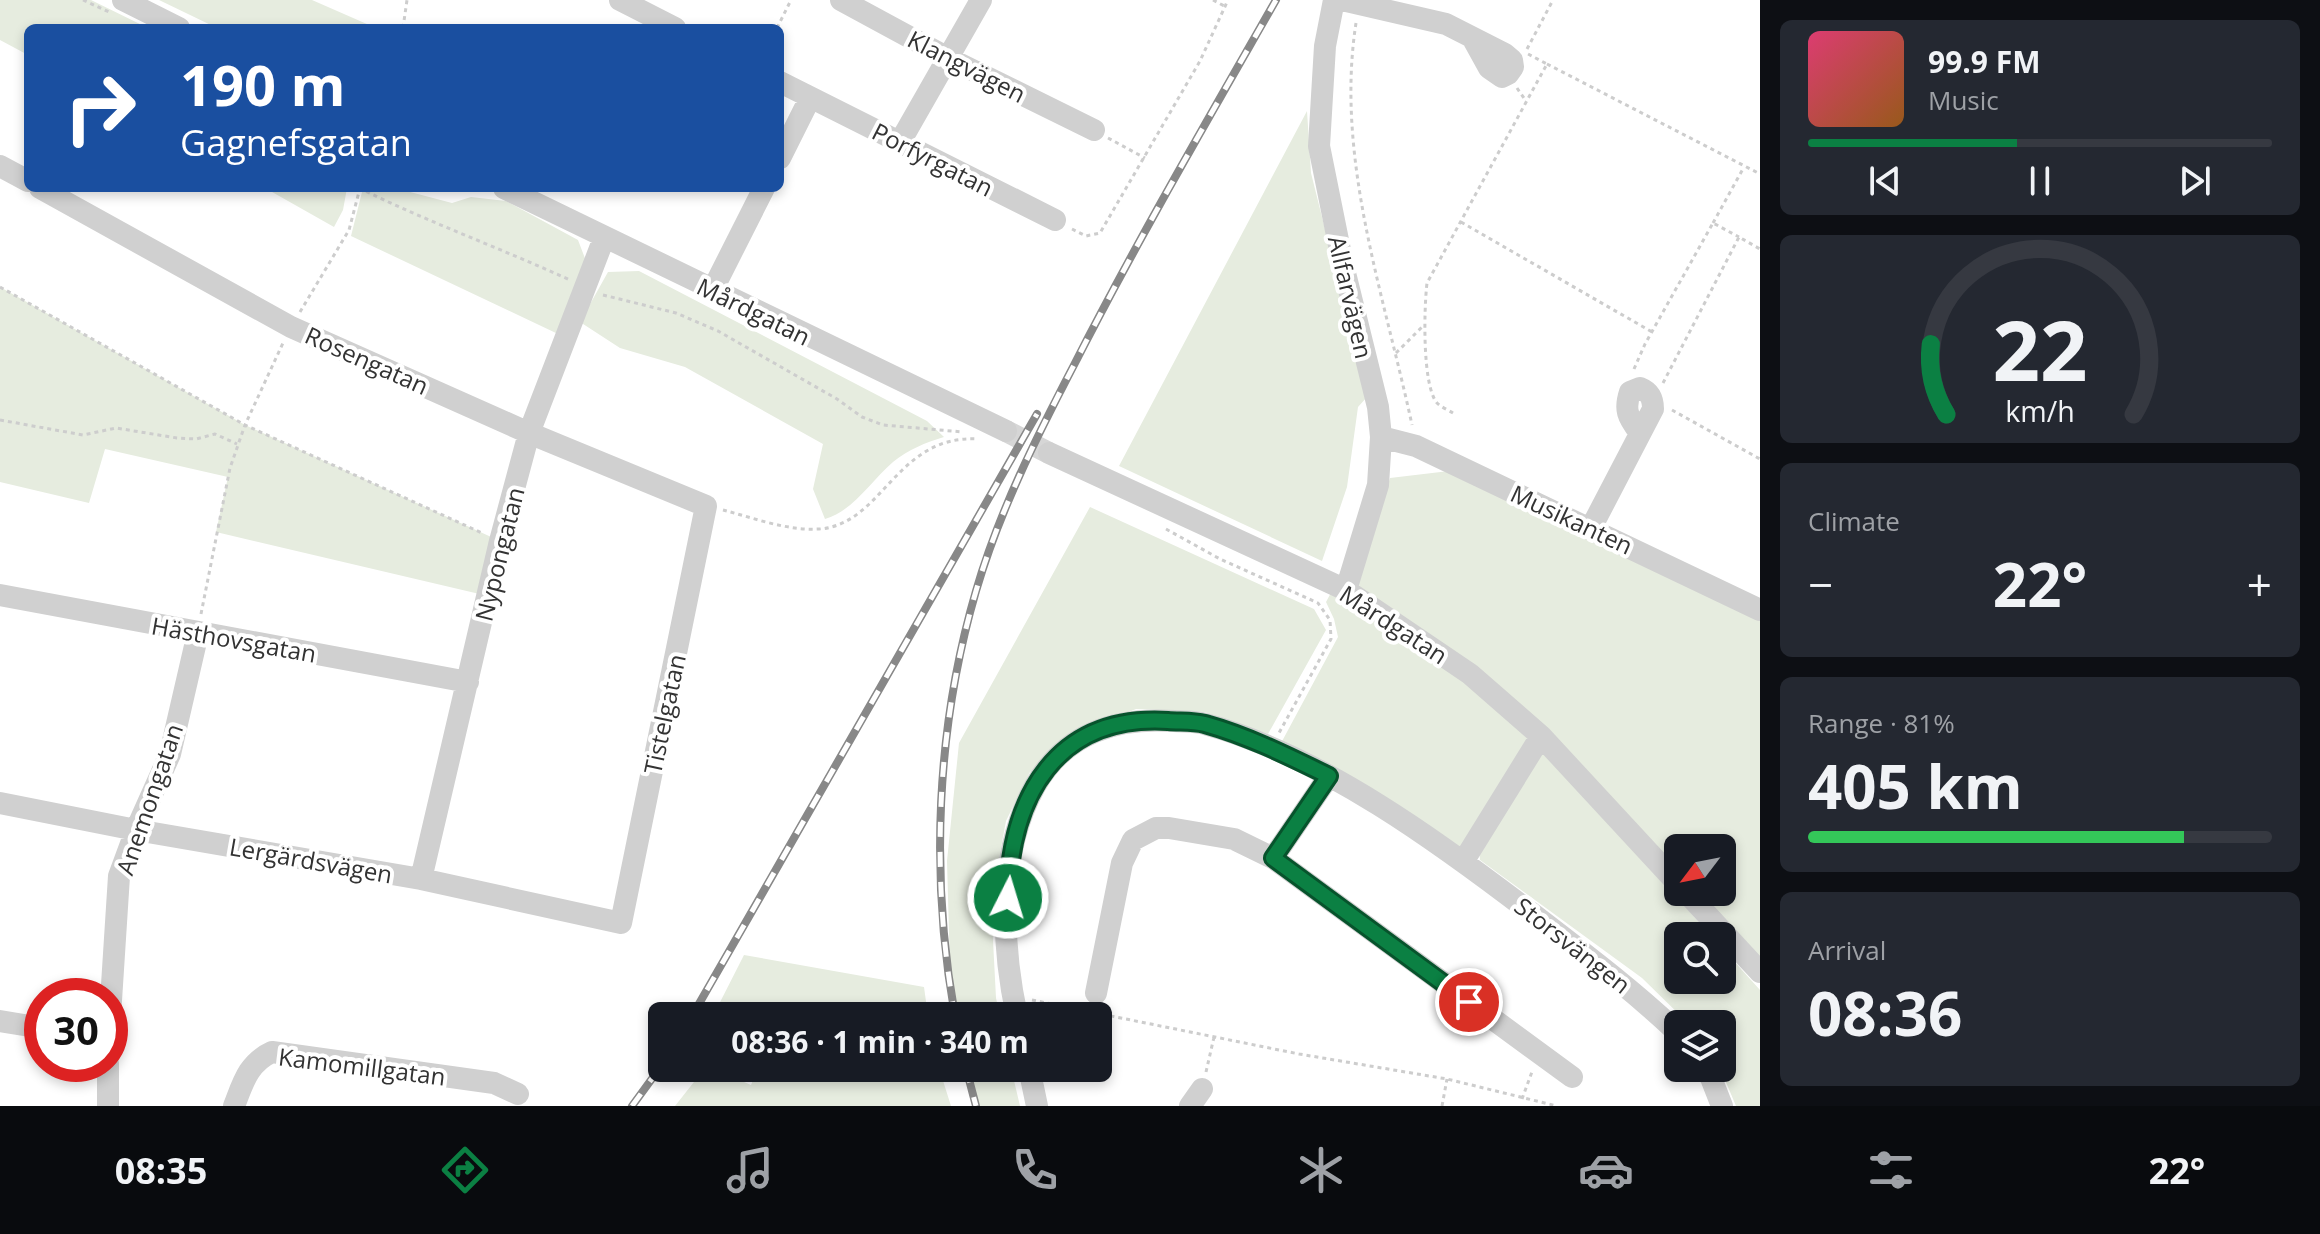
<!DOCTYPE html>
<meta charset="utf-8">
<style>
:root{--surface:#171b24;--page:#242831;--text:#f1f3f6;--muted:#9ea1a6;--line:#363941;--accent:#0b8043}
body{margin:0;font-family:"Open Sans",sans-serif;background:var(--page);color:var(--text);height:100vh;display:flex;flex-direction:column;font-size:30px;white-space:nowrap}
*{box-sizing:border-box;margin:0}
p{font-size:26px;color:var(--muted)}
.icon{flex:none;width:44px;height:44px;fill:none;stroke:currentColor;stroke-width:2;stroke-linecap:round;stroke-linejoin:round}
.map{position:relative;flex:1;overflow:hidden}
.panel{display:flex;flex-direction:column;gap:20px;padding:20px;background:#0d0f14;width:560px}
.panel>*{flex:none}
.banner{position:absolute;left:24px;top:24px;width:760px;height:168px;border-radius:12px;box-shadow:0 4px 12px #0003;background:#1a4fa0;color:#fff;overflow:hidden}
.needle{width:52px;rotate:238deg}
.fabs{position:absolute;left:1664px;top:834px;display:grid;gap:16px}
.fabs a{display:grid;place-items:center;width:72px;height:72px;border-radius:12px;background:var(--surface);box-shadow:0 4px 12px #0003;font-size:40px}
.speed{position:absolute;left:24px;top:978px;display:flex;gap:16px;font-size:40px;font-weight:700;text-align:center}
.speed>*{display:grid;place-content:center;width:104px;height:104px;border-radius:50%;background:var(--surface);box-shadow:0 4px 12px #0003;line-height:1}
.speed .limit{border:12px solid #d22;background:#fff;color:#111}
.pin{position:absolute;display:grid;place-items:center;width:68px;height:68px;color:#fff;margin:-34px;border:4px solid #fff;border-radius:50%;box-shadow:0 2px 8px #0007}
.me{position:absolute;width:88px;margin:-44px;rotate:5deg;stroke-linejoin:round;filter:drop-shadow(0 0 6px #0008)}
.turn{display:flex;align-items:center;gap:28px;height:168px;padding:0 24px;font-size:36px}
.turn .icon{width:104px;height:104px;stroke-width:2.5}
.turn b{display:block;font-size:56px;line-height:68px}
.big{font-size:60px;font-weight:700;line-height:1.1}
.panel .tile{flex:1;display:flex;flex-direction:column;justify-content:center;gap:12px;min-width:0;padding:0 28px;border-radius:12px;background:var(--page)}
.panel .dial{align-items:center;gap:0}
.dial svg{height:208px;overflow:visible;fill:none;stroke:var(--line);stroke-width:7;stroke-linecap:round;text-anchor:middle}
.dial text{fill:var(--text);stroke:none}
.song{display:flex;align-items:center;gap:24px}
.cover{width:96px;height:96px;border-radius:12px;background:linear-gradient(135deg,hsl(340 70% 55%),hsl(30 70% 35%))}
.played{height:8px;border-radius:4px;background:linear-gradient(90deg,var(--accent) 45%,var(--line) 45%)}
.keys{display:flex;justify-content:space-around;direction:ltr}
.heat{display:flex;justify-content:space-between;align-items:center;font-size:44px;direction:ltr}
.charge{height:12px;border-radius:6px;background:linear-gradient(90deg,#34c759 81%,var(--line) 0)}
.trip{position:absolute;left:648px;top:1002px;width:464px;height:80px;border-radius:12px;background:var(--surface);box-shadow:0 4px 12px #0003;font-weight:700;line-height:80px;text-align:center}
.menu{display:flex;height:128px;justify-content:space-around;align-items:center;background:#090b0e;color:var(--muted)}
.menu .icon{width:56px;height:56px}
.menu .current{color:var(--accent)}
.menu b{font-size:36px;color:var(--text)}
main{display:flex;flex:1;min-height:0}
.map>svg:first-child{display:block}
.green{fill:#e6ecdf}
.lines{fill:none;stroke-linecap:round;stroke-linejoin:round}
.minor-tunnel{stroke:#d6d6d6;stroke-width:22;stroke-dasharray:22 11;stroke-linecap:butt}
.path{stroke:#cdcdcd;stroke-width:3;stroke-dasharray:4 4;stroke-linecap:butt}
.minor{stroke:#d0d0d0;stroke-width:22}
.rail-casing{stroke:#888;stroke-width:8}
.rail{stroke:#fff;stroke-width:5;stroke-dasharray:15;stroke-linecap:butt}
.route-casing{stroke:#07532c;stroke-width:20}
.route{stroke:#0b8043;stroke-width:14}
.labels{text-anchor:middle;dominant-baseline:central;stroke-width:8;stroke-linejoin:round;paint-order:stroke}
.street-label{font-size:24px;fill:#333;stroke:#fff}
</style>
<main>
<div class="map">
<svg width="1760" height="1106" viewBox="0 0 1760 1106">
<rect width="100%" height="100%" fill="#fff"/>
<!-- green -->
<path class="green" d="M0 0H91L148 28H28V55L0 40Z
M159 0H312L376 28H217Z
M1307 111 1311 173 1367 397 1358 407 1347 487 1322 561 1119 466Z
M265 188H347L343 210 334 227Z
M363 188H395L452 203 471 197 506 201 578 240 586 261 558 334 351 236Z
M639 271 927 421 944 437C925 443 909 449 893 462 871 481 853 511 825 519L813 489 823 444 685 367 620 348 580 322 608 272Z
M0 287 245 425 500 541 488 596 216 532 228 477 105 449 89 503 0 482Z
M1449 471 1760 620V961L1695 892H1722V848H1678V874L1547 735 1355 587 1390 478Z
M1090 507 1314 609 1326 630 1268 734 1204 712 1136 709 1070 736 1030 772 1006 821 991 902 996 998 1000 1016H954L951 1005 947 861 959 743Z
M1333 589 1465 676 1530 735 1468 846 1455 848 1280 745 1338 637 1334 619 1326 602Z
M1537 753H1550L1711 936H1678V980H1722V948L1760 990V1106H1736L1720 1068 1722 1024H1689L1642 978 1480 860 1479 847Z
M744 955 924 987 928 1016H713Z
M705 1068H712L751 1085 758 1068H939L951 1106H675Z
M968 1068H1011L1020 1106H978Z"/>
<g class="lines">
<!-- minor-tunnel -->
<path class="minor-tunnel" d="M1006 431 1049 453"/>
<!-- path -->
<path class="path" d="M83 0 109 12
M1213 0 1226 7
M1356 23C1335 158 1384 294 1412 425
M403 28 407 0
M777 28 791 0
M1527 49 1553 0
M1547 64 1760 174
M1517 88 1526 101
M1108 138 1145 158
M359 188C428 222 500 248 570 280
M439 188 446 190
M1461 222 1652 332
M1713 223 1744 167
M1072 229 1086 236 1100 233 1200 61 1228 0
M0 287 245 425 482 533
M603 295 676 313 718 331 837 399 862 417 883 425 963 432
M300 312 349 230 360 188
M1396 353 1424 325
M1634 369 1645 344 1713 223 1739 237
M1663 383 1739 237 1760 249
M1672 410 1760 459
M1453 413C1448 410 1441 407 1437 403 1422 385 1424 308 1427 283L1547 64 1528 54
M0 420 83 435 116 428 177 438 196 439 215 434 237 444
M723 510C754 518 787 531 819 529 883 525 896 434 978 439
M1166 529 1220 559 1318 603 1330 620 1331 639 1279 733
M201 614 230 468 245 425 283 343
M1032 1000 1299 1054 1447 1079 1557 1106
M1206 1072 1214 1037
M1522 1099 1533 1069
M1442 1106 1447 1079"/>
<!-- minor -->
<path class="minor" d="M123 0 179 28
M620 0 675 28
M841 0 948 58 1094 130
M1334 0 1325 46 1319 146 1343 265 1378 407 1381 437 1378 485 1346 590
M1342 0 1446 24 1505 54 1512 60 1513 67 1508 74 1502 77 1489 68 1473 39
M780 82 1055 220
M900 142 981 0
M780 158 810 98
M0 166 28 181
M504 188 1006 431
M712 291 764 188
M1381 437 1416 446 1760 610
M1049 453 1346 590 1470 674 1541 736 1678 884
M1591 528 1653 409C1653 398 1650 392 1640 388L1630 392C1624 410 1628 417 1639 432
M0 595 468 682
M0 803 136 830 421 879 621 923 706 506 529 433 291 327 40 188
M1273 858 1329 776
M1463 862 1541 736
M421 879 500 541 529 433 604 238
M1686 892 1760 972
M1096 993 1122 863 1133 840 1156 828H1169L1234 839 1273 858 1572 1077
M110 1016 119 876 136 830 170 754 198 633
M1017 1016C1001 943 998 852 1035 786 1066 732 1117 717 1174 721 1184 722 1195 721 1205 724 1321 755 1443 845 1538 918 1586 955 1634 991 1678 1033
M0 1021 42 1028
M1029 1068 1037 1106
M1704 1068 1711 1078 1722 1106
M108 1106V1064
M234 1106C243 1083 248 1063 272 1052L494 1083 518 1094
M1190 1106 1202 1089"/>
<!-- rail casing -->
<g class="rail-casing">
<path id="rail" d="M692 1016 1037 414
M955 1016C930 876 936 728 976 591 999 512 1036 438 1074 365 1137 241 1207 121 1276 0
M966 1068 976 1106
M632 1106 662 1065"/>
</g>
<!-- rail -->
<use href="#rail" class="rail"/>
</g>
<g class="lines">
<!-- route casing -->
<g class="route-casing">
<path id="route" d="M1008 898C1010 797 1056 714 1168 721 1180 722 1193 721 1205 724 1248 736 1288 756 1329 776L1273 858 1469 1002"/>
</g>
<!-- route -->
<use href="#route" class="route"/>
</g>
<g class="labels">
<!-- street labels -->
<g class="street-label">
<text transform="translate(967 66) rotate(27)">Klangvägen</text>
<text transform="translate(933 159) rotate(27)">Porfyrgatan</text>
<text transform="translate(1351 297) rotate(77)">Allfarvägen</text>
<text transform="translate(754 311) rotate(26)">Mårdgatan</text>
<text transform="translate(367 360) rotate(24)">Rosengatan</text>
<text transform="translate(1572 519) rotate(25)">Musikanten</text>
<text transform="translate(499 554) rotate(-76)">Nypongatan</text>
<text transform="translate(1394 624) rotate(33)">Mårdgatan</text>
<text transform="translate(234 639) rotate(10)">Hästhovsgatan</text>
<text transform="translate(664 714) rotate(-78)">Tistelgatan</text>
<text transform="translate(149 799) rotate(-71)">Anemongatan</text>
<text transform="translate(311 860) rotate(10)">Lergärdsvägen</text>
<text transform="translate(1573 945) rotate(38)">Storsvängen</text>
<text transform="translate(362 1066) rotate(7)">Kamomillgatan</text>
</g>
</g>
</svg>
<div class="fabs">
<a><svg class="needle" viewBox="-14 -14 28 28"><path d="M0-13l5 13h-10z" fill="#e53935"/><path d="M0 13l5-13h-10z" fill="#9ea1a6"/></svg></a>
<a><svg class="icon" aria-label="search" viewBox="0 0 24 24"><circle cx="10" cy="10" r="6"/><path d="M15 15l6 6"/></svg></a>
<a><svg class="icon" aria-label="layers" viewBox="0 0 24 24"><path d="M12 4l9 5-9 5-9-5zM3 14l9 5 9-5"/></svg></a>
</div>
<div class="speed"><div class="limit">30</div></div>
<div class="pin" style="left:1469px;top:1002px;background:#d93025"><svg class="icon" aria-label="arrive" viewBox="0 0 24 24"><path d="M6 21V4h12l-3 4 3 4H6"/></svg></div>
<svg class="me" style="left:1008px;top:898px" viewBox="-20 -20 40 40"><circle r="17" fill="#0b8043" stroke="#fff" stroke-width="3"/><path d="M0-11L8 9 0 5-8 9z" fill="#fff"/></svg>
<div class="trip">08:36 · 1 min · 340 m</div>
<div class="banner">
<div class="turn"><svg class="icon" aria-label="right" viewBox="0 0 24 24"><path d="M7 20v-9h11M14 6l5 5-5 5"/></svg><div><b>190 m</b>Gagnefsgatan</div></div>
</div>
</div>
<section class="panel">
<div class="tile">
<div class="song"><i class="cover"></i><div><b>99.9 FM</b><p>Music</p></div></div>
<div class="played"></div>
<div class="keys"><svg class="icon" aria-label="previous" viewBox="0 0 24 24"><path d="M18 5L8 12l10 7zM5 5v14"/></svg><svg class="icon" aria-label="pause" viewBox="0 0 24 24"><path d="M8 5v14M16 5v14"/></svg><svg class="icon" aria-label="next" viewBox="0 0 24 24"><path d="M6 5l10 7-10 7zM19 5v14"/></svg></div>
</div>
<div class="tile dial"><svg viewBox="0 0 100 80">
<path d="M14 69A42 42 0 1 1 86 69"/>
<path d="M14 69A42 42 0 0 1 8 42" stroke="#0b8043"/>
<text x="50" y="56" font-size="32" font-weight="700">22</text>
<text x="50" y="72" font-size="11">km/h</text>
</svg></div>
<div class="tile"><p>Climate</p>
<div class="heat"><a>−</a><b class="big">22°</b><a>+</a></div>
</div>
<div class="tile"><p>Range · 81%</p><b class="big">405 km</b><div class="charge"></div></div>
<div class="tile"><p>Arrival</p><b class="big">08:36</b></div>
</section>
</main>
<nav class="menu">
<b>08:35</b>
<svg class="icon current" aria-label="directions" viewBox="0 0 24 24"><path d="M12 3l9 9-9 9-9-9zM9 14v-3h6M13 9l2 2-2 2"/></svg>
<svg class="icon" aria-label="music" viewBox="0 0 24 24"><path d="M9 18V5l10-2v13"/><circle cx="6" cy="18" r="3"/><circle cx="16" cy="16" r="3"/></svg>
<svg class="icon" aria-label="phone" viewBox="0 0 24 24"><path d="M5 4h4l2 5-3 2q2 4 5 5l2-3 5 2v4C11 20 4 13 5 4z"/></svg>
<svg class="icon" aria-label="climate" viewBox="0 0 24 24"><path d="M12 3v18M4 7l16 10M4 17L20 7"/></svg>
<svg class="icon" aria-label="car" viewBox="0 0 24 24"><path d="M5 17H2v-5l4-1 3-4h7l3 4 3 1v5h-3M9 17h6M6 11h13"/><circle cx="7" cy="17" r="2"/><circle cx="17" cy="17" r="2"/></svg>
<svg class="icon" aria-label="filters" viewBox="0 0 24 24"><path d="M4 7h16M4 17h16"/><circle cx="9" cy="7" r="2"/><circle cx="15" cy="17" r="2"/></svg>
<b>22°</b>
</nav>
